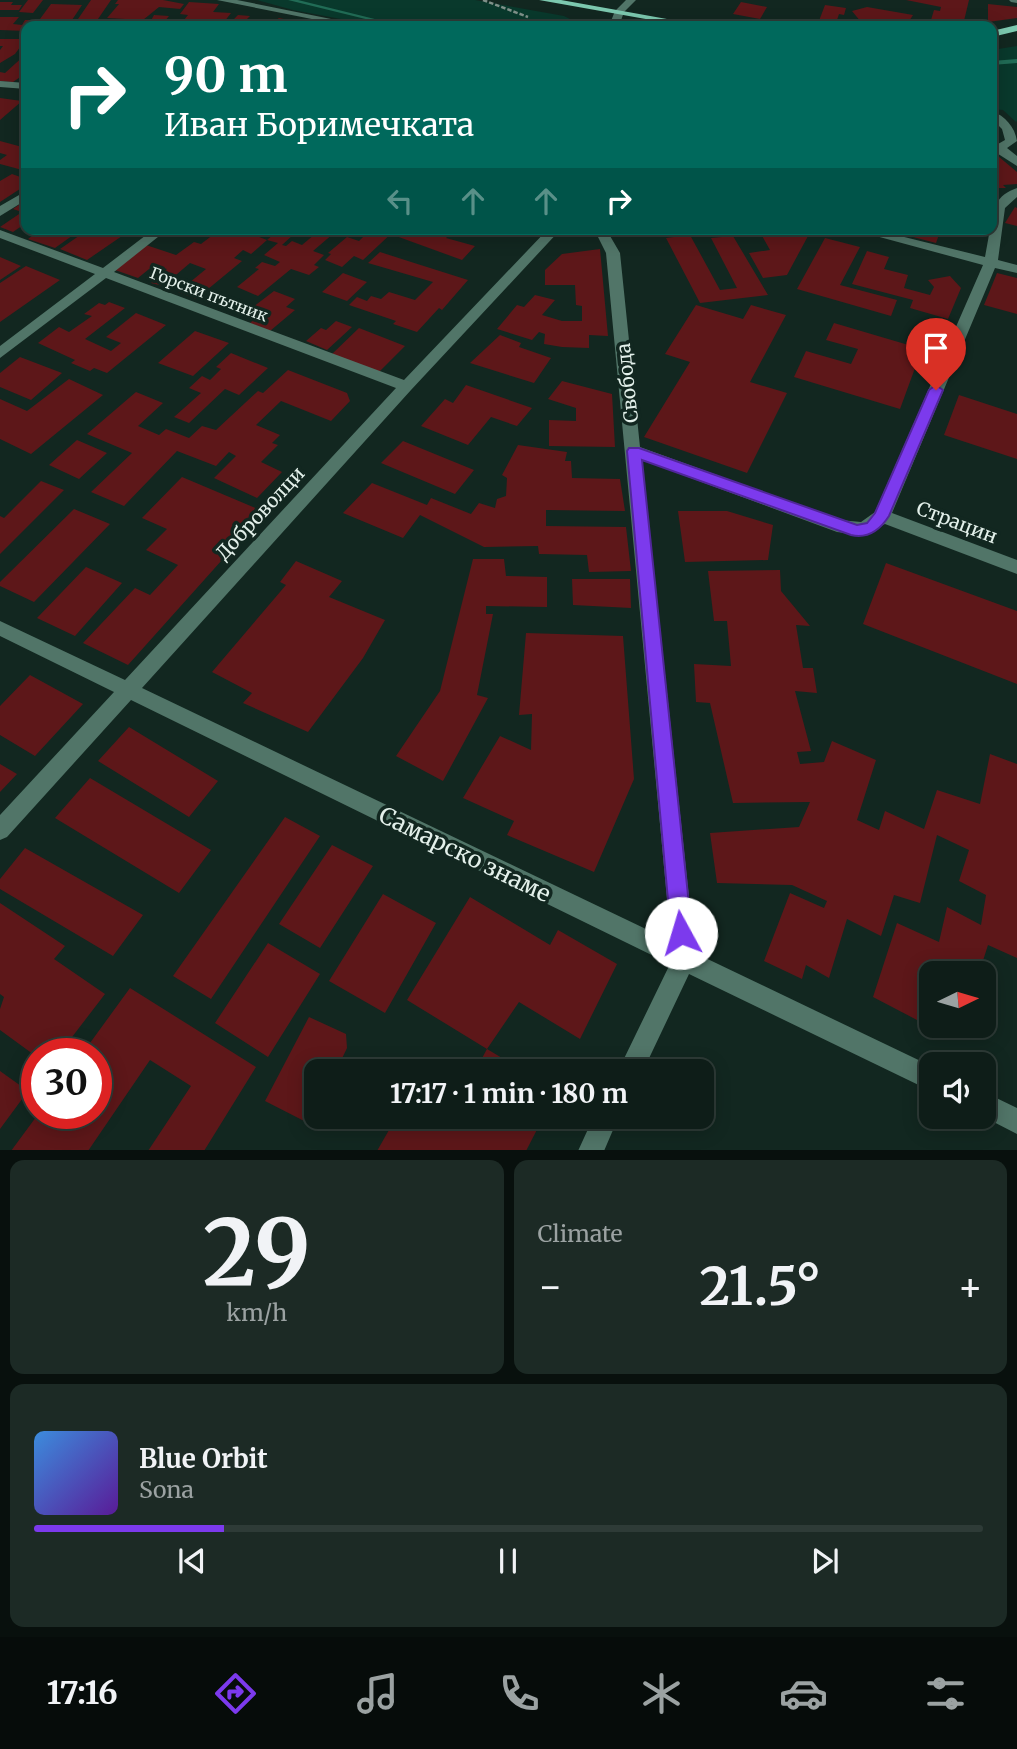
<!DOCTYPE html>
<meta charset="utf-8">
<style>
:root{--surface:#0e1d18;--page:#1c2a25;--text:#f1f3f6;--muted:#9ba2a2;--line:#2e3b37;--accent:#7c3aed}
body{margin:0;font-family:Merriweather,serif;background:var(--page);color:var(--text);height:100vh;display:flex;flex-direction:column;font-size:26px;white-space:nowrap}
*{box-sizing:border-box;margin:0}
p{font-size:23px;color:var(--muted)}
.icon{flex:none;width:38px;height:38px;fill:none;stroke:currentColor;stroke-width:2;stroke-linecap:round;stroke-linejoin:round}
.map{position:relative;height:1150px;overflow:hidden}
.drawer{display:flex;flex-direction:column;gap:10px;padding:10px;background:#08100d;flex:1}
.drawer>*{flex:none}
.guide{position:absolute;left:21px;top:21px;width:976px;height:214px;border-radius:14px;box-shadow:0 4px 18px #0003,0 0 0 2px var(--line);background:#00695c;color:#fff;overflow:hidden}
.needle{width:46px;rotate:85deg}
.tools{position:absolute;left:919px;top:961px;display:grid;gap:14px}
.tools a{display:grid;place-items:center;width:77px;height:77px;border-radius:14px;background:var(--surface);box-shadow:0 4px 18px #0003,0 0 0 2px var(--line);font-size:35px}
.speed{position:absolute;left:21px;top:1038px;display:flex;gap:14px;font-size:35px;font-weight:700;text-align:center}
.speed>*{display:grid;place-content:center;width:91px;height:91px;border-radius:50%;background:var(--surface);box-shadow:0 4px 18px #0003,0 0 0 2px var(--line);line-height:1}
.speed .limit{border:10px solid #d22;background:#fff;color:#111}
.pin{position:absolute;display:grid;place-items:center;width:60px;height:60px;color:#fff;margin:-72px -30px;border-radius:50% 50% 50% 0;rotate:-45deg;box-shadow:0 0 7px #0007}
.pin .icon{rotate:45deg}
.me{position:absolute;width:77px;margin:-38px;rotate:354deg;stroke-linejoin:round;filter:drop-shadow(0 0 5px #0008)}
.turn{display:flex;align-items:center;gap:24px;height:147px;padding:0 28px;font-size:32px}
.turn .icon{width:91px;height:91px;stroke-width:2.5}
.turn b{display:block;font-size:49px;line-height:60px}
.lanes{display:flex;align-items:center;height:66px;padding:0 28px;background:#0003;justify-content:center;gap:35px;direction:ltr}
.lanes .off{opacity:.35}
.big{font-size:52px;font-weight:700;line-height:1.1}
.drawer .widget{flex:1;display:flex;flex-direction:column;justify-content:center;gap:10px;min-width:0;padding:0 24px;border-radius:14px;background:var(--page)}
.drawer .dial{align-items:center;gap:0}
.dial b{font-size:91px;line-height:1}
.song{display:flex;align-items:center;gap:21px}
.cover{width:84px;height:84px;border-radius:10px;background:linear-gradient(135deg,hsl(210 70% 55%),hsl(270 70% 35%))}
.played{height:7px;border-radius:4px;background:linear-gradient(90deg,var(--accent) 20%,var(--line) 20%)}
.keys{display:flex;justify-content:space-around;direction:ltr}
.heat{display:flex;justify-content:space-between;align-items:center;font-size:38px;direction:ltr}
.drawer .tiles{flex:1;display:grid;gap:10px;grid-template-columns:1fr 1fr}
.widget:last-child{grid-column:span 2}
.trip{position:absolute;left:304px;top:1059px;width:410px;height:70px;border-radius:14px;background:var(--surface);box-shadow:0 4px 18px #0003,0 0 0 2px var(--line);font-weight:700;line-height:70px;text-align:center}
.tabs{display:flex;height:112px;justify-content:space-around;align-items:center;background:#060c0a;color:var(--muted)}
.tabs .icon{width:49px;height:49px}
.tabs .selected{color:var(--accent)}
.tabs b{font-size:32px;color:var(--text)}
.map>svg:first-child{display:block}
.green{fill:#09392c}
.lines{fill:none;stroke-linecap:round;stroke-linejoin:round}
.stream{fill:#216c56;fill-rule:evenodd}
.building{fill:#5d1719}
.path{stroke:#7f9089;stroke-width:2.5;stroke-dasharray:4.5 2;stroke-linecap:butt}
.minor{fill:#517568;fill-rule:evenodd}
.major{fill:#7cc9af;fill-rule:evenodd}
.route{fill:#7c3aed;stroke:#51269a;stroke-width:2}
.labels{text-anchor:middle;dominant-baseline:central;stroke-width:7;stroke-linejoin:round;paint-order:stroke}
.far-street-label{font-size:16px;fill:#e3f0ea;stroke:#122720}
.street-label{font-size:19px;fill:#e3f0ea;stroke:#122720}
.near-street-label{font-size:23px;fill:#e3f0ea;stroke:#122720}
</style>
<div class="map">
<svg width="1017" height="1151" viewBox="0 0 1017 1151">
<rect width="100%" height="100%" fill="#122720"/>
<!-- green -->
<path class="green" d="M257 0H475L564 16 584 26H378L293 10Z
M1017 46V121L1016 122 1003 110 992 109V50Z"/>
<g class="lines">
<!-- stream -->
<path class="stream" d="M288 0H298L403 26H394Z
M1017 59V63L992 65V61Z"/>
</g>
<!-- building -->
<path class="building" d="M28 0H43L33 13 19 12Z
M91 0H111L98 19H78Z
M118 0H163L184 4 180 9 159 7 143 20 107 18 119 4H115Z
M906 0H969L963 25 931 20 934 10 940 11 941 7Z
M0 2H13L11 5H22L19 10H0Z
M189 2 219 4 213 12 231 13 221 26H200L204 21 184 20 188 15 180 14Z
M741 2 767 7 760 19 733 14Z
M51 4 82 5 72 20 40 19Z
M988 4 1017 7V18L988 22Z
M825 5 846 8 844 15 839 14 835 26H817Z
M867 7 913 15 908 23 892 22 894 26H875L873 22H861L852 11Z
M154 15 169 16 165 21 181 22 177 26H148Z
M238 15 250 16 244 22 254 23 251 26H227Z
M0 17H19L13 24 22 25 25 20H40L35 26H26V31L0 30Z
M279 18 298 22 291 26H267Z
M312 18 331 22 325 26H300Z
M0 39H26L15 54 0 63V50L3 46H0Z
M26 54V73L13 82 0 81V72L5 73Z
M0 98 22 101 0 120Z
M0 141 26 148V171L0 164V160L7 155 0 153Z
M992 151 1017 172V184L1003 185 1006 188H992V179H999L992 170Z
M12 174 26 179V185L0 202V181Z
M26 200V223L13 232 0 227 22 212 13 209Z
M1015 207 1017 208V226L1005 223Z
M41 229H65L76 233 55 248 28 239Z
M81 229H105L122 236 87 260 60 249 86 231Z
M226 229H238L267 240 251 254 243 250 234 258 242 261 196 299 178 292 206 269 190 263 163 286 151 283 167 269 154 265 138 278 115 270 146 245 176 255 194 242 201 244 218 231 222 232Z
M280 229H311L302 236 294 234 282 245 286 246 292 241 302 245 321 229H351L344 236 334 233 313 251 324 255 314 265 319 267 309 275 291 269 258 296 237 287 259 269 255 268 262 262 275 266 280 262 264 255 278 243 267 240Z
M358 229H396L363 260 354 256 342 267 325 260 331 254 328 253 347 237 359 241 364 236 354 233Z
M403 229 430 232 433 229H455L446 238 475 246 462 260 396 236Z
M890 229H941L936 243 890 231Z
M789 231 808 236 787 275 763 278 749 253 770 250 761 234Z
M690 235 720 290 737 288 711 238 733 236 768 295 700 303 666 238Z
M825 238 860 247 840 285 897 300 891 316 797 289Z
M600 249 608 336 589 335V348L562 347 544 344 545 334 539 332 532 340 497 329 517 305 524 307 535 295 555 300 542 315 562 321H582V306L576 305 575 285H545V270L562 254Z
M867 251 889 257 884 269 908 275 904 288 930 295 934 287 928 280 950 276 961 288 948 319 910 308 913 300 852 284Z
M380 252 408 261 468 280 442 310 439 308 417 332 393 324 396 321 349 305 357 297 367 301 371 296 381 299 389 292 415 300 433 282 368 263Z
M0 257 21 266 0 280Z
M26 266 60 280 0 322V283Z
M343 273 367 282 347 301 322 292Z
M997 273 1017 278V314L984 305Z
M274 291 295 299 286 307 295 310 270 331 250 323 263 312 253 307Z
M109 302 125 308 85 339 111 351 121 343 106 337 136 313 166 325 107 373 94 368 90 371 71 363 75 360 38 343 59 327 69 332 92 316 84 314 99 303 105 305Z
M696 305 743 319 751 305 786 315 750 382 787 393 747 473 644 437 690 362 665 354Z
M336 321 352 327 327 350 306 341 321 328 326 330Z
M834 323 922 349 900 409 794 377 806 351 851 364 858 349 826 340Z
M359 328 405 346 378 373 332 354Z
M195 331 229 343 193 376 158 363Z
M500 335 521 343 519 347 551 358 534 383 470 363Z
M231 353 268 368 239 395 225 389 189 423 174 417 201 393 189 388 202 376 210 380 221 369 216 367Z
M20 357 62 373 31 400 0 387V373Z
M288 370 347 393 350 401 331 421 281 401 256 425 280 435 272 443 278 445 261 462 282 472 257 498 214 478 236 456 229 452 216 466 177 451 124 506 91 492 132 453 87 434 136 392 163 403 138 426 159 435 166 429 189 438 202 426 216 430 258 391 263 393Z
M69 379 103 395 31 454 0 439V399L27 411Z
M562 381 612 394 615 447 549 446V420L576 421V408L548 399Z
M466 385 532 408 517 426 491 417 468 445 421 426 445 399 453 403Z
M959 395 1017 414V459L944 435Z
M77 440 107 453 79 479 49 465Z
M403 441 474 470 455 494 381 463Z
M518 445 567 452 565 461H571L572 478 620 479 625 511 546 510V526L626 527 631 571 589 572 587 555 539 554 538 546 484 547 420 515 403 538 343 513 372 483 427 505 431 498 471 514 479 503 495 508 497 499 506 496 507 478 502 475Z
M182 477 265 512 128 665 83 643 135 588 150 595 178 565 146 550 167 529 142 518Z
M41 481 64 490 0 554V516L4 518Z
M74 509 110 524 34 602 0 586V582Z
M678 511H727L773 525 768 560 685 562Z
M473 559H504L506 576 547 577V607L486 606V614H493L477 695 488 698 443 781 396 756 440 691Z
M296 561 342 581 329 597 385 620 363 658 308 732 243 703 252 693 212 672 286 585 280 582Z
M886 563 1017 611V684L863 624Z
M86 567 122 583 75 636 37 618Z
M780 570 781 591 810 626 796 625 803 668H813L817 693 795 691 811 751 797 752 800 764 824 762 832 741 876 760 857 820 879 830 885 811 924 829 937 790 980 804 990 754 1017 764V958L988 945 979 973H931V1000L924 996 917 1020 873 997 897 923 939 942 947 907 981 925 986 895 959 881 969 850 937 835 920 903 894 895 881 936 847 919 829 978 806 965 802 979 764 961 790 893 824 908 827 901 792 885 717 883 710 833 799 827 810 802 733 803 710 703 696 702 694 664 731 666 727 621H714L708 571Z
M572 579H630L631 608 573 605Z
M526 633 623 636 634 779 594 872 507 835 514 821 463 798 500 736 531 750 532 714 519 715Z
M30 675 83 704 35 756 0 735V706Z
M129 727 218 781 189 817 98 761Z
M0 764 17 774 0 792Z
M90 778 211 850 179 893 55 818Z
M285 817 320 836 211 999 173 976Z
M332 845 373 866 320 948 279 924Z
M25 848 143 915 113 956 0 889V879Z
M383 894 436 923 385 1013 329 981Z
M470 897 550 945 558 930 617 964 580 1039 519 1002 487 1049 407 1000Z
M0 903 65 946 54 959 105 994 59 1054H37V1057L0 1030V1009L4 997 0 994Z
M268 943 320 974 268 1057 215 1023Z
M130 988 256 1067 204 1151H148L191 1086 150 1060 88 1151H11L39 1113H96V1054H82Z
M309 1017 346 1034 347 1048 336 1071H317V1111L310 1124 265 1101Z
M487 1049 524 1071H475Z
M0 1071 28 1091 0 1129Z
M397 1116H544L526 1151H377Z"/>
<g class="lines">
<!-- path -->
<path class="path" d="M483 0 528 17
M543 23 552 26"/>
<!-- minor -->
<path class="minor" d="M217 0H237L366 26H347Z
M626 0H636L624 12 619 26H609L615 11Z
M1009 0H1017V3L1011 2Z
M0 81 26 83V89L0 87Z
M992 111C1005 116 1015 127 1017 141L1007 148 1017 156V166L992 150V144H998L1005 140 1002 129 992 119Z
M1017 188V197L1005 208 998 260 1017 265V273L995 268 892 513 1017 560V574L885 524 861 535 837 532 642 460 695 953 931 1066V1091L689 974 643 1071H618L670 964 131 700 7 837 0 840V815L114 692 0 636V621L125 680 396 388 106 278 0 358V346L95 274 0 238V230L103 268 154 229H168L114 272 404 380 548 229H561L411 390 142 688 671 941 606 253 594 229H606L620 253 640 447 840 520 861 522 875 512 983 265 850 229H872L985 257 990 229H992C992 209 996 195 1017 188Z
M26 191V200L0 216V206Z
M984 1092 1017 1108V1134L982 1116Z
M594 1116H619L604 1151H578Z"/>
<!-- major -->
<path class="major" d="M539 0H561L706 26H685Z
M1017 25V31L992 37V31Z"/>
</g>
<!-- route -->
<path class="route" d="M936 385 943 390 889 516C880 530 868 539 851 535L642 460 692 933 689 940 681 943 674 940 671 933 627 451 629 448H639L857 525 867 523 875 513 929 390Z"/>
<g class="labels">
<!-- far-street labels -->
<g class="far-street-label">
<text transform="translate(209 294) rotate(21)">Горски пътник</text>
</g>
<!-- street labels -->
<g class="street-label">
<text transform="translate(627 383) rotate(-96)">Свобода</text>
<text transform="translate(260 513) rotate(-47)">Доброволци</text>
<text transform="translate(957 522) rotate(21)">Страцин</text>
</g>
<!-- near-street labels -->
<g class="near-street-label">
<text transform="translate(465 854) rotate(26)">Самарско знаме</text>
</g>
</g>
</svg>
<div class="tools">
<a><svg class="needle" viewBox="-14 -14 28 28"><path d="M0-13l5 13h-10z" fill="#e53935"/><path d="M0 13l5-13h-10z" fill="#9ba2a2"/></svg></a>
<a><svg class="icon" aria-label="sound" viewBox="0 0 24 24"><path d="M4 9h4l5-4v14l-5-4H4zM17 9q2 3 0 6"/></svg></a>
</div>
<div class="speed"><div class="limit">30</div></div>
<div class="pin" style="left:936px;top:390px;background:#d93025"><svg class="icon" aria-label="arrive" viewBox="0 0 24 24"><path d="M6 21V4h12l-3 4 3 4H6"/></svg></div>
<svg class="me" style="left:681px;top:933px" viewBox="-20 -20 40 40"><circle r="19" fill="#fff"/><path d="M0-13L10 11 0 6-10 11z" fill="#7c3aed"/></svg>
<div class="trip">17:17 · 1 min · 180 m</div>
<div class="guide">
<div class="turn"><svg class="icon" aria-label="right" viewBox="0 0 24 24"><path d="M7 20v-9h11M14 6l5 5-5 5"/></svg><div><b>90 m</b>Иван Боримечката</div></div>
<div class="lanes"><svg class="icon off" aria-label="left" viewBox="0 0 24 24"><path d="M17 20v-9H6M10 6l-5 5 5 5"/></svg><svg class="icon off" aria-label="ahead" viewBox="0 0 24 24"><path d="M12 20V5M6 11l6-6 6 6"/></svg><svg class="icon off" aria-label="ahead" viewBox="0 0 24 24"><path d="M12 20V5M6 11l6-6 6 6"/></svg><svg class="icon" aria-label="right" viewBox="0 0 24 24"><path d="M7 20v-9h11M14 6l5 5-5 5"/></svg></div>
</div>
</div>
<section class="drawer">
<div class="tiles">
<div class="widget dial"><b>29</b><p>km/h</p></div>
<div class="widget"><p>Climate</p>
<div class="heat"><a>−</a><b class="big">21.5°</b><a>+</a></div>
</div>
<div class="widget">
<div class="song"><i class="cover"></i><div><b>Blue Orbit</b><p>Sona</p></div></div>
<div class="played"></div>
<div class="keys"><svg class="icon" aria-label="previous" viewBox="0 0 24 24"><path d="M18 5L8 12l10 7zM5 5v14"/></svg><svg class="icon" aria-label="pause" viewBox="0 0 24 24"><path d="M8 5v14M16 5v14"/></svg><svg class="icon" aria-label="next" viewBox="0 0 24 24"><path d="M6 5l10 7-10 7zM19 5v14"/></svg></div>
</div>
</div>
</section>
<nav class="tabs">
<b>17:16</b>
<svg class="icon selected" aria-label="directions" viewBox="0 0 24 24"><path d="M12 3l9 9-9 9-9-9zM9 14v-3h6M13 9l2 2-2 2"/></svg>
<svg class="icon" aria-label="music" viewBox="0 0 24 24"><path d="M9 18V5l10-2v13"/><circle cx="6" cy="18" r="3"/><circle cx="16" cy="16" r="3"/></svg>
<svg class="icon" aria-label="phone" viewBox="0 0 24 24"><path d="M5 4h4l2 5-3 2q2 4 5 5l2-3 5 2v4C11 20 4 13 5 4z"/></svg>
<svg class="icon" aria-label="climate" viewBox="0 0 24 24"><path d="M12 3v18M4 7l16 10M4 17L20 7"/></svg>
<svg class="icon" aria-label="car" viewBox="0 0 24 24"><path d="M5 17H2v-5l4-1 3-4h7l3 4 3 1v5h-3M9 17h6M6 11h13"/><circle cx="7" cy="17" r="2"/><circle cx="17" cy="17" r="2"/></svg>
<svg class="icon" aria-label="filters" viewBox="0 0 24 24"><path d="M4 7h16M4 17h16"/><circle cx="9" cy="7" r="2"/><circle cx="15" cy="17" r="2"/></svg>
</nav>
